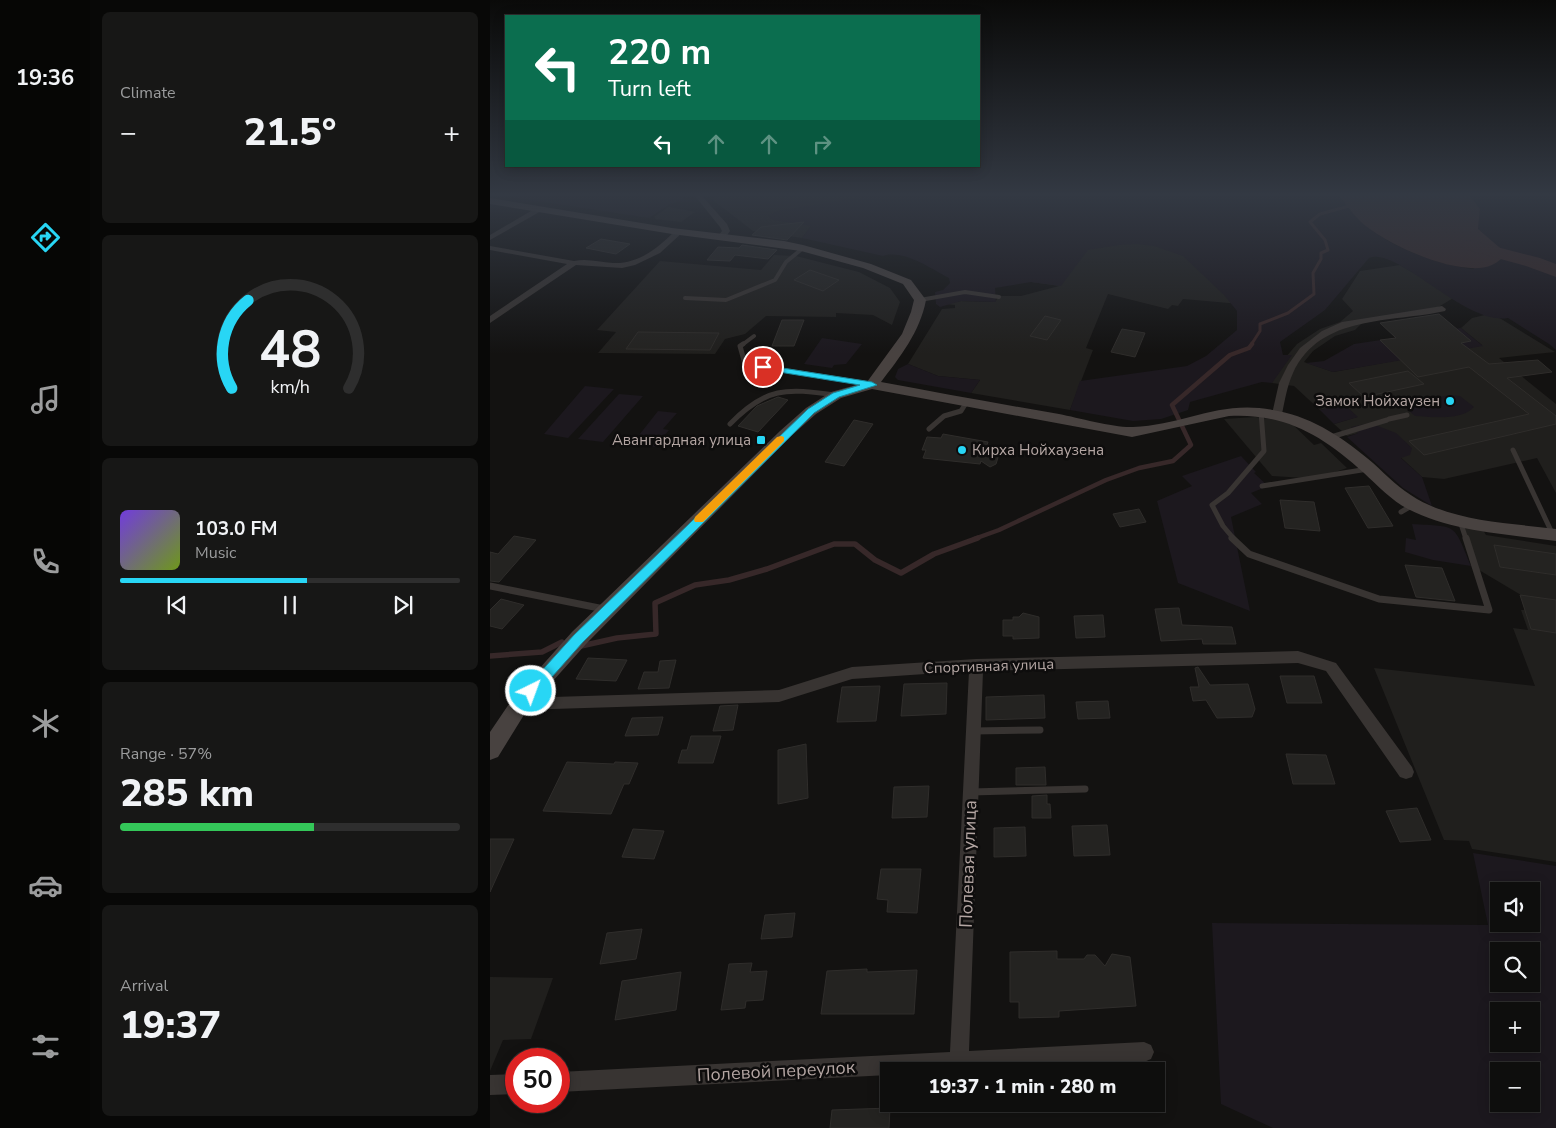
<!DOCTYPE html>
<meta charset="utf-8">
<style>
:root{--surface:#0e0e0d;--page:#171716;--text:#f1f3f6;--muted:#9b9c9d;--line:#2e2e2e;--accent:#28d6f5}
body{margin:0;font-family:"Nunito Sans",sans-serif;background:var(--page);color:var(--text);height:100vh;display:flex;flex-direction:column;font-size:19px;white-space:nowrap}
*{box-sizing:border-box;margin:0}
p{font-size:16px;color:var(--muted)}
.icon{flex:none;width:28px;height:28px;fill:none;stroke:currentColor;stroke-width:2;stroke-linecap:round;stroke-linejoin:round}
.map{position:relative;flex:1;overflow:hidden}
.drawer{display:flex;flex-direction:column;gap:12px;padding:12px;background:#080807;width:400px}
.drawer>*{flex:none}
.banner{position:absolute;left:15px;top:15px;width:475px;height:152px;border-radius:0px;box-shadow:0 2px 12px #0003,0 0 0 1px var(--line);background:#0b6e4f;color:#fff;overflow:hidden}
.fabs{position:absolute;left:1000px;top:882px;display:grid;gap:10px}
.fabs a{display:grid;place-items:center;width:50px;height:50px;border-radius:0px;background:var(--surface);box-shadow:0 2px 12px #0003,0 0 0 1px var(--line);font-size:25px}
.speed{position:absolute;left:15px;top:1048px;display:flex;gap:10px;font-size:25px;font-weight:700;text-align:center}
.speed>*{display:grid;place-content:center;width:65px;height:65px;border-radius:50%;background:var(--surface);box-shadow:0 2px 12px #0003,0 0 0 1px var(--line);line-height:1}
.speed .limit{border:8px solid #d22;background:#fff;color:#111}
.pin{position:absolute;display:grid;place-items:center;width:42px;height:42px;color:#fff;margin:-21px;border:2px solid #fff;border-radius:50%;box-shadow:0 1px 5px #0007}
.me{position:absolute;width:55px;margin:-28px;rotate:42deg;stroke-linejoin:round;filter:drop-shadow(0 0 4px #0008)}
.turn{display:flex;align-items:center;gap:18px;height:105px;padding:0 20px;font-size:22px}
.turn .icon{width:65px;height:65px;stroke-width:2.5}
.turn b{display:block;font-size:35px;line-height:42px}
.lanes{display:flex;align-items:center;height:48px;padding:0 20px;background:#0003;justify-content:center;gap:25px;direction:ltr}
.lanes .off{opacity:.35}
.big{font-size:38px;font-weight:800;line-height:1.1}
.drawer .widget{flex:1;display:flex;flex-direction:column;justify-content:center;gap:8px;min-width:0;padding:0 18px;border-radius:8px;background:var(--page)}
.drawer .dial{align-items:center;gap:0}
.dial svg{height:130px;overflow:visible;fill:none;stroke:var(--line);stroke-width:7;stroke-linecap:round;text-anchor:middle}
.dial text{fill:var(--text);stroke:none}
.song{display:flex;align-items:center;gap:15px}
.cover{width:60px;height:60px;border-radius:8px;background:linear-gradient(135deg,hsl(260 70% 55%),hsl(80 70% 35%))}
.played{height:5px;border-radius:2px;background:linear-gradient(90deg,var(--accent) 55%,var(--line) 55%)}
.keys{display:flex;justify-content:space-around;direction:ltr}
.heat{display:flex;justify-content:space-between;align-items:center;font-size:28px;direction:ltr}
.charge{height:8px;border-radius:4px;background:linear-gradient(90deg,#34c759 57%,var(--line) 0)}
.trip{position:absolute;left:390px;top:1062px;width:285px;height:50px;border-radius:0px;background:var(--surface);box-shadow:0 2px 12px #0003,0 0 0 1px var(--line);font-weight:800;line-height:50px;text-align:center}
main{display:flex;flex:1;min-height:0}
.dock{display:flex;flex-direction:column;width:90px;justify-content:space-around;align-items:center;background:#060605;color:var(--muted)}
.dock .icon{width:35px;height:35px}
.dock .current{color:var(--accent)}
.dock b{font-size:22px;color:var(--text)}
.map>svg:first-child{display:block}
.built{fill:#201f1d}
.green{fill:#1c181e;fill-rule:evenodd}
.water{fill:#372829}
.lines{fill:none;stroke-linecap:round;stroke-linejoin:round}
.stream-far2{stroke:#372829;stroke-width:3}
.stream-far1{stroke:#372829;stroke-width:4.5}
.stream{stroke:#372829;stroke-width:5.5}
.river{fill:#372829;fill-rule:evenodd}
.building{fill:#242321;stroke:#2f2d2b}
.service-far2{stroke:#383432;stroke-width:4}
.service-far1{stroke:#383432;stroke-width:5}
.service{stroke:#383432;stroke-width:7}
.minor{fill:#383432;fill-rule:evenodd}
.secondary{fill:#484240;fill-rule:evenodd}
.route{fill:#28d6f5;stroke:#1a8b9f}
.slow{fill:#f59e0b}
.poi-dot{fill:#28d6f5;stroke:#0e0d0d;stroke-width:2}
.labels{text-anchor:middle;dominant-baseline:central;stroke-width:5;stroke-linejoin:round;paint-order:stroke}
.poi-label{font-size:15px;fill:#b4a6a3;stroke:#0e0d0d;text-anchor:end}
.street-label{font-size:15px;fill:#b4a6a3;stroke:#0e0d0d}
.near-street-label{font-size:18px;fill:#b4a6a3;stroke:#0e0d0d}
</style>
<main>
<nav class="dock">
<b>19:36</b>
<svg class="icon current" aria-label="directions" viewBox="0 0 24 24"><path d="M12 3l9 9-9 9-9-9zM9 14v-3h6M13 9l2 2-2 2"/></svg>
<svg class="icon" aria-label="music" viewBox="0 0 24 24"><path d="M9 18V5l10-2v13"/><circle cx="6" cy="18" r="3"/><circle cx="16" cy="16" r="3"/></svg>
<svg class="icon" aria-label="phone" viewBox="0 0 24 24"><path d="M5 4h4l2 5-3 2q2 4 5 5l2-3 5 2v4C11 20 4 13 5 4z"/></svg>
<svg class="icon" aria-label="climate" viewBox="0 0 24 24"><path d="M12 3v18M4 7l16 10M4 17L20 7"/></svg>
<svg class="icon" aria-label="car" viewBox="0 0 24 24"><path d="M5 17H2v-5l4-1 3-4h7l3 4 3 1v5h-3M9 17h6M6 11h13"/><circle cx="7" cy="17" r="2"/><circle cx="17" cy="17" r="2"/></svg>
<svg class="icon" aria-label="filters" viewBox="0 0 24 24"><path d="M4 7h16M4 17h16"/><circle cx="9" cy="7" r="2"/><circle cx="15" cy="17" r="2"/></svg>
</nav>
<section class="drawer">
<div class="widget"><p>Climate</p>
<div class="heat"><a>−</a><b class="big">21.5°</b><a>+</a></div>
</div>
<div class="widget dial"><svg viewBox="0 0 100 80">
<path d="M14 69A42 42 0 1 1 86 69"/>
<path d="M14 69A42 42 0 0 1 24 15" stroke="#28d6f5"/>
<text x="50" y="56" font-size="32" font-weight="700">48</text>
<text x="50" y="72" font-size="11">km/h</text>
</svg></div>
<div class="widget">
<div class="song"><i class="cover"></i><div><b>103.0 FM</b><p>Music</p></div></div>
<div class="played"></div>
<div class="keys"><svg class="icon" aria-label="previous" viewBox="0 0 24 24"><path d="M18 5L8 12l10 7zM5 5v14"/></svg><svg class="icon" aria-label="pause" viewBox="0 0 24 24"><path d="M8 5v14M16 5v14"/></svg><svg class="icon" aria-label="next" viewBox="0 0 24 24"><path d="M6 5l10 7-10 7zM19 5v14"/></svg></div>
</div>
<div class="widget"><p>Range · 57%</p><b class="big">285 km</b><div class="charge"></div></div>
<div class="widget"><p>Arrival</p><b class="big">19:37</b></div>
</section>
<div class="map">
<svg width="1066" height="1128" viewBox="0 0 1066 1128">
<rect width="100%" height="100%" fill="#131211"/>
<!-- built -->
<path class="built" d="M235 196H495L327 218 312 238 263 231 220 198Z
M682 196 750 304 693 299 688 306 682 305 678 309 618 294 596 348 603 350 580 410 481 393 490 380 448 376 418 364 452 309 465 308V305L455 304 471 301 505 302 509 296H531L569 286 541 282Z
M178 207 196 210 205 212 191 222 164 219 166 218 164 217Z
M284 255 306 256 369 272 400 288 410 302 402 325 383 315 346 313V317L276 316 255 334 235 339 225 354 108 353 126 332 107 330 170 261 271 270Z
M910 265 965 297 940 312 874 321 865 330 845 336 823 351 814 362 843 372 992 345 971 328 982 318 999 314 1008 317 1065 352 1009 358 1066 404V493L1047 458 954 479 932 477 881 430 857 436 844 424 867 417 854 405 830 410 804 386 782 383 783 372 807 344 830 329 850 322 863 311 852 299 870 271Z
M765 417 799 421 824 445 831 443 857 468 830 477 831 479 782 476 734 419Z
M974 527 993 530 996 535 1066 546V862L982 849 979 841 954 840 884 668 1045 686 1023 628 1038 630 1031 610H1038L1031 595 989 570Z
M0 977 63 978 41 1039 13 1040 0 1071Z"/>
<!-- green -->
<path class="green" d="M14 196H192L194 200 180 204 159 218Z
M379 196H849C856 204 862 213 869 220 897 246 947 265 984 269L990 209 980 196H1064L1066 200V350L1059 344 1018 318C976 326 907 246 879 258L835 310 790 342 793 355H802L782 383 772 382 700 402 698 410 671 419 643 421 580 410 590 381 697 366 716 356 747 330V311L734 295 693 256 664 246 647 244 629 245 598 250 571 286 541 282 505 288 506 302 471 301 450 307 446 304 445 292 453 290 460 283 459 278C441 269 414 249 393 256L312 238 321 226 283 220 278 216 287 211Z
M971 328 993 346 843 372 816 363 834 361 864 344Z
M332 338 372 344 356 364 344 365 342 368 314 364Z
M418 364 448 376 490 380 481 393 408 380 405 377 408 369Z
M95 386 124 389 78 438 54 434Z
M129 394 153 396 113 442 88 439Z
M960 395 970 396 984 407C971 421 942 417 925 416L918 410 933 400Z
M854 404 868 417 844 424 830 410Z
M168 411 187 413 173 429 179 430 165 447 142 444Z
M880 423 906 433 922 448 920 455 911 458 932 477 942 506 913 488 857 437 868 433 861 427Z
M751 456 766 472 764 473 778 486 761 493 772 504 741 517 760 611 688 583 667 501 702 486 692 476Z
M922 524C968 527 963 522 981 566L943 560 915 552 916 538 926 540Z
M983 853 1066 866V1128H783L731 1104 722 923 998 925ZM1009 891H1041V924H1009ZM1009 951H1041V984H1009ZM1009 1011H1041V1044H1009ZM1009 1071H1041V1104H1009Z"/>
<!-- water -->
<path class="water" d="M849 196H980L990 209 988 229 1017 254C1012 258 1007 263 1002 265 970 279 892 243 869 220 862 213 856 204 849 196Z"/>
<g class="lines">
<!-- stream-far2 -->
<path class="stream-far2" d="M761 345 770 331V324L798 313 824 294 823 273 831 259V253L838 250 835 240 820 222 830 214 863 205"/>
<!-- stream-far1 -->
<path class="stream-far1" d="M484 539 509 530 616 480 649 468 683 461 701 445 682 405 740 355 759 348 762 344"/>
<!-- stream -->
<path class="stream" d="M91 646 127 638 166 634 165 603 205 585 239 580 277 569 344 544H365L385 560 411 573 444 554 488 538
M0 656 52 652 72 642"/>
<!-- river -->
<path class="river" d="M980 240 1050 258 1066 264V277L1036 266 974 249 971 245 974 241Z"/>
</g>
<!-- building -->
<path class="building" d="M314 222 297 240 262 235 271 227Z
M111 239 140 244 126 254 96 248Z
M252 245 287 250 278 259 245 255 240 261 217 260 228 247 249 248Z
M320 270 349 280 333 291 304 280Z
M949 314 981 341 971 343 999 364 1048 360 1062 372 1017 378 1066 416V424L934 455 919 441 1039 414 979 367 928 377 890 340 906 338 890 323Z
M555 316 571 320 557 340 540 336Z
M292 320H314L304 346H282Z
M632 329 655 333 645 357 621 352Z
M148 332 229 333 220 350 136 349Z
M918 371 934 384 874 397 859 383Z
M288 397 298 400 268 432 248 426 267 406Z
M364 420 383 424 354 466 335 462Z
M453 434 498 442 497 445 506 446 505 450 510 451 506 464 500 467 491 461 490 464 433 458 436 450H432L437 437 451 438Z
M879 486 903 526 878 528 855 488Z
M790 500 824 502 830 531 795 528Z
M649 509 656 522 630 527 623 514Z
M24 536 46 540 9 582 0 581V552L8 554Z
M1004 545 1066 554V575L1010 567Z
M915 565 952 568 965 601 926 597Z
M1030 595 1066 600V633L1041 629Z
M11 599 34 605 12 629 0 626V610Z
M689 608 692 625 742 627 746 644H713L712 639 671 641 665 609Z
M533 613 549 617V638L523 639V636H513V620H523V617H529Z
M613 615 615 637 586 638 584 616Z
M98 658 137 660 126 681 86 679Z
M186 660 179 688 148 689 154 672H168L170 661Z
M708 667 720 685 758 684 765 709 762 717 727 718 716 700 703 701 700 687H709L705 668Z
M790 676H824L832 703H797Z
M457 683 456 714 411 716 414 684Z
M390 686 386 721 347 722 352 687Z
M554 695 555 718 496 720V697Z
M618 701 620 718 588 719 586 702Z
M248 705 243 730 223 731 230 706Z
M173 717 168 735 135 736 142 718Z
M201 736H231L223 763H188L192 750H197Z
M316 744 318 798 288 804V750Z
M796 754 836 755 845 784H803Z
M77 762 124 764 125 762 148 763 139 784H134L121 814 53 811Z
M555 767 556 785H526V768Z
M439 786 437 817 402 818 404 787Z
M557 795V804H560L561 818H542V796Z
M927 808 941 840 910 842 896 811Z
M617 825 620 855 584 856 582 826Z
M535 827 536 856 504 857V828Z
M143 829 174 831 164 859 132 857Z
M0 839H24L0 892Z
M391 869H431L427 913 397 912 398 900 387 899Z
M305 913 302 937 271 939 275 915Z
M152 929 146 959 110 964 117 933Z
M567 951V959H594L597 955H605L615 966 622 954 640 957 646 1006 569 1011V1017L529 1018V1002H520V952Z
M262 963 260 972 277 971 273 1000 256 1001 255 1008 231 1010 239 964Z
M377 969V972L427 970 424 1014H331L337 971Z
M191 972 186 1010 125 1020 132 981Z
M400 1108 399 1128H340L342 1110Z"/>
<g class="lines">
<!-- service-far2 -->
<path class="service-far2" d="M195 298 236 300 285 280 296 262 313 248
M430 300 475 292 509 297
M252 345 264 336"/>
<!-- service-far1 -->
<path class="service-far1" d="M253 344 250 346 255 364 380 384
M899 419 917 415
M240 424C276 387 296 388 345 395
M439 429 454 416 471 411 476 403
M841 437 897 420
M1023 450 1063 535
M772 486 878 469
M911 512 923 505
M970 521 976 539
M744 539 733 526 722 505 738 493 774 451 771 412"/>
<!-- service -->
<path class="service" d="M742 538 759 554 889 599 999 610 976 538
M0 586 114 609
M483 731 550 730
M481 792 595 789"/>
<!-- minor -->
<path class="minor" d="M205 196H212L237 224 240 231 235 238H229L228 236 232 231 230 227Z
M46 208 53 210 0 240V235Z
M186 230 193 232 170 253 145 265 132 268 86 265 0 323V316L77 264 0 250V246L84 261C97 258 109 262 123 263 149 264 168 248 186 230Z
M952 306 956 309 955 311C902 323 830 314 803 373 797 386 795 400 792 414L787 417 782 414 789 383 798 365 810 348 832 331 852 322Z
M808 651 846 663 922 767 924 772 922 777 916 779 910 777 836 671 808 663 493 671 479 1051 654 1042 661 1045 664 1052 661 1059 654 1062 473 1071H399V1075L69 1092V1072L460 1052 479 671 362 679 289 702 30 710 25 709 23 704 25 699 30 698 289 690 362 667 486 659Z
M26 1074V1094L0 1095V1075Z"/>
<!-- secondary -->
<path class="secondary" d="M0 198 182 228 294 241 313 245 381 264 421 280 436 300C430 332 410 357 391 382 450 393 510 404 569 414 589 418 625 428 643 427 696 425 731 398 788 411 824 418 855 439 883 463 897 476 910 489 927 499 968 522 1020 523 1066 529V541C1017 534 963 532 918 509 901 500 888 486 874 473 833 436 796 413 739 416L642 437 382 389 351 398 326 414 300 437 96 644 37 710 8 757 0 760V732L23 698 82 632 290 431 316 408 341 392 377 382 412 334 421 312 424 300 413 284 373 268 311 251 182 234 0 204Z"/>
</g>
<!-- sky -->
<linearGradient id="sky" x2="0" y2="1"><stop stop-color="#0a0a09"/><stop offset="0.55" stop-color="#333943"/><stop offset="1" stop-color="#333943" stop-opacity="0"/></linearGradient>
<rect width="1066" height="354" fill="url(#sky)"/>
<!-- route -->
<path class="route" d="M273 365 382 382 387 385 349 397 324 413 93 642 46 695 41 696 37 695 35 691 37 687 84 635 318 409 343 393 370 385 270 369V366Z"/>
<!-- slow -->
<path class="slow" d="M291 436 294 437V441L213 522H205L204 520 205 517 287 437Z"/>
<!-- markers -->
<g class="poi-dot">
<circle cx="960" cy="401" r="5"/>
<rect x="266" y="435" width="10" height="10" rx="2.5"/>
<circle cx="472" cy="450" r="5"/>
</g>
<g class="labels">
<!-- poi labels -->
<g class="poi-label">
<text x="950" y="401">Замок Нойхаузен</text>
<text x="261" y="440">Авангардная улица</text>
<text x="482" y="450" text-anchor="start">Кирха Нойхаузена</text>
</g>
<!-- street labels -->
<g class="street-label">
<text transform="translate(499 666) rotate(-2)">Спортивная улица</text>
</g>
<!-- near-street labels -->
<g class="near-street-label">
<text transform="translate(478 864) rotate(-88)">Полевая улица</text>
<text transform="translate(286 1071) rotate(-3)">Полевой переулок</text>
</g>
</g>
</svg>
<div class="fabs">
<a><svg class="icon" aria-label="sound" viewBox="0 0 24 24"><path d="M4 9h4l5-4v14l-5-4H4zM17 9q2 3 0 6"/></svg></a>
<a><svg class="icon" aria-label="search" viewBox="0 0 24 24"><circle cx="10" cy="10" r="6"/><path d="M15 15l6 6"/></svg></a>
<a>+</a>
<a>−</a>
</div>
<div class="speed"><div class="limit">50</div></div>
<div class="pin" style="left:273px;top:367px;background:#d93025"><svg class="icon" aria-label="arrive" viewBox="0 0 24 24"><path d="M6 21V4h12l-3 4 3 4H6"/></svg></div>
<svg class="me" style="left:41px;top:691px" viewBox="-20 -20 40 40"><circle r="17" fill="#28d6f5" stroke="#fff" stroke-width="3"/><path d="M0-11L8 9 0 5-8 9z" fill="#fff"/></svg>
<div class="trip">19:37 · 1 min · 280 m</div>
<div class="banner">
<div class="turn"><svg class="icon" aria-label="left" viewBox="0 0 24 24"><path d="M17 20v-9H6M10 6l-5 5 5 5"/></svg><div><b>220 m</b>Turn left</div></div>
<div class="lanes"><svg class="icon" aria-label="left" viewBox="0 0 24 24"><path d="M17 20v-9H6M10 6l-5 5 5 5"/></svg><svg class="icon off" aria-label="ahead" viewBox="0 0 24 24"><path d="M12 20V5M6 11l6-6 6 6"/></svg><svg class="icon off" aria-label="ahead" viewBox="0 0 24 24"><path d="M12 20V5M6 11l6-6 6 6"/></svg><svg class="icon off" aria-label="right" viewBox="0 0 24 24"><path d="M7 20v-9h11M14 6l5 5-5 5"/></svg></div>
</div>
</div>
</main>
